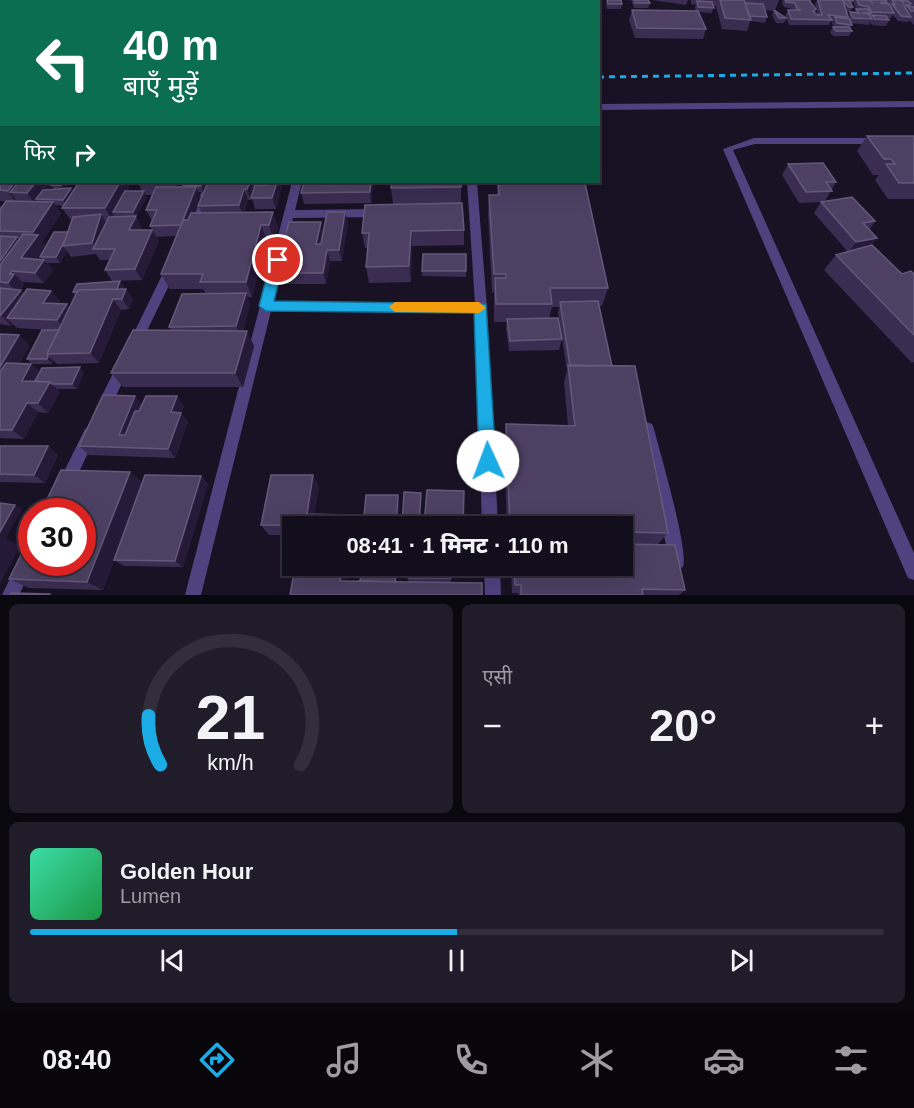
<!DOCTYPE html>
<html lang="hi">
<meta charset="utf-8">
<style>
:root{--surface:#130e1c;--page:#201c29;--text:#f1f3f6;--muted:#9d9ca3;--line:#322e3b;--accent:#1bace5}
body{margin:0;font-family:Helvetica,"Noto Sans Devanagari",sans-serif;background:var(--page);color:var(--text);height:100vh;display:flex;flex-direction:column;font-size:22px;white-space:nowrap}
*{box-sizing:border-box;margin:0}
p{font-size:20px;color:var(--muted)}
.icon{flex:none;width:33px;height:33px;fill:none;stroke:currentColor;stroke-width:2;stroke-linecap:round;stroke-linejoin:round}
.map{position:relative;height:595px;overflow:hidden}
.side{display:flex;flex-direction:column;gap:9px;padding:9px;background:#0a080f;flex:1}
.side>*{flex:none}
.banner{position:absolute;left:0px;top:0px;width:600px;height:183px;box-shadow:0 6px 24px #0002,0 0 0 2px var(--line);background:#0b6e4f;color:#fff;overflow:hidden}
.speed{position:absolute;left:18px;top:498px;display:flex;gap:12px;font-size:30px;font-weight:700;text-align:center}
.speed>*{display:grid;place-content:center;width:78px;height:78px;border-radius:50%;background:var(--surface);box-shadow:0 6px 24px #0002,0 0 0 2px var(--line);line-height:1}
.speed .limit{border:9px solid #d22;background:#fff;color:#111}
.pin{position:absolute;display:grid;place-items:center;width:51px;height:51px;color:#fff;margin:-26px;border:3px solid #fff;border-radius:50%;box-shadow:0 2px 6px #0007}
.me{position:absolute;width:66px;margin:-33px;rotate:358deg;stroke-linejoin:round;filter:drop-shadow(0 0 4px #0008)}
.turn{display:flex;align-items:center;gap:21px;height:126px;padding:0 24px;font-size:27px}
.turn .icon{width:78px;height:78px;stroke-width:2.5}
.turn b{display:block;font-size:42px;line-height:51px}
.then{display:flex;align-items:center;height:57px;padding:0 24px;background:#0003;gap:12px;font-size:22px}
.big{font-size:45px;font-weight:800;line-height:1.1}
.side .tile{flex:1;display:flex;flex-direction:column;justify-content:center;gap:9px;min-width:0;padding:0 21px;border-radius:9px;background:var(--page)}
.side .dial{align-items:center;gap:0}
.dial svg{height:156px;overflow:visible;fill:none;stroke:var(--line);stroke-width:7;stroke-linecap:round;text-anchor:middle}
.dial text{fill:var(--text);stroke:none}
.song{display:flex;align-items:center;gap:18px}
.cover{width:72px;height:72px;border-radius:9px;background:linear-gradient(135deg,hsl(160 70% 55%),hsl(140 70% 35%))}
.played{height:6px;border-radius:3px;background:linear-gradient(90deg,var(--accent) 50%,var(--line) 50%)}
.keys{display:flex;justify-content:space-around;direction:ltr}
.heat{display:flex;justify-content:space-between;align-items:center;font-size:33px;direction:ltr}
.side .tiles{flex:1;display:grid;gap:9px;grid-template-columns:1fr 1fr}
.tile:last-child{grid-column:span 2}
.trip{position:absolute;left:282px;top:516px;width:351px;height:60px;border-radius:0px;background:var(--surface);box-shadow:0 6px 24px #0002,0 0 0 2px var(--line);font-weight:800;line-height:60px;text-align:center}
.tab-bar{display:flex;height:96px;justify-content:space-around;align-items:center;background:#08060b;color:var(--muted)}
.tab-bar .icon{width:42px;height:42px}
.tab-bar .current{color:var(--accent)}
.tab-bar b{font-size:27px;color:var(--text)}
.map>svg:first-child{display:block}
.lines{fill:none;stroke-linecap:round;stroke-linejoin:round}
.service{fill:#50427f;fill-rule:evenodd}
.minor{fill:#50427f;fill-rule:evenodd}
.rail{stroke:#1bace5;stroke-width:3;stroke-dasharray:6 5;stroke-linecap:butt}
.wall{fill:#3b2d51;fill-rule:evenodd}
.shaded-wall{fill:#261a38}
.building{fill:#4d4063;stroke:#65587b;stroke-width:1.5}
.route{fill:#1bace5;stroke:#127095;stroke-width:1.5}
.slow{fill:#f59e0b}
</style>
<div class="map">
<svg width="914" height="595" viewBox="0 0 914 595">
<rect width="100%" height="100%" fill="#191225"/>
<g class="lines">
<!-- service -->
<path class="service" d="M754 138H879L884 141 879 144H755L733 150 914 553V580L908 578 723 149Z"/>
<!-- minor -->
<path class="minor" d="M499 0H507L499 2Z
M914 101V107L598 110V104Z
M206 182H216L195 230H187L186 227Z
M292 182H302L295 210 380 209 385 213 380 217 293 218 273 301 475 303 467 182H477L487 308 498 526H482L475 313 271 311 201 595H185Z
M172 263 178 267 141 343 140 347 135 348 130 347 129 343 166 267Z
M123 361 128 363 130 367 107 414 102 416 97 414 95 410 97 406 118 363Z
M647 422 652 424 654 429C660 452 689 551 683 567L677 569 671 567 640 429 642 424Z
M90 427 95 429 97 434 60 512H44L85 429Z
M32 544V562H35L19 595H2L26 546Z
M484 566H500L501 595H485Z"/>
<!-- rail -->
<path class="rail" d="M598 77 914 73"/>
</g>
<!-- wall -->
<path class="wall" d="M393 0H418L417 2H393Z
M607 0 622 4 621 9H607L606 5Z
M629 0H648L650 3 648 8H634L632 3V1Z
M652 0H688L686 5Z
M691 0H779L775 10 786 18 784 23H776L772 15 774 11 765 10 767 17 765 23 750 21 747 31 722 29 716 6H713L712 13 698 12 706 29 703 39 635 38 629 20 632 10 696 11 695 7 696 5 691 4Z
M783 0H810L811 3 816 9 815 13 818 15 815 4 817 0H914V25L909 20 908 22 898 21 893 15 891 18H888L889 20 886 26 872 25 870 22 869 25 851 23 852 25 850 28 852 31 849 36H833L830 32 833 27H834L832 23 833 21H831L829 25H789L785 16 788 10H793V9L784 7 782 3ZM853 2 856 9 854 13 850 12 848 16 847 12H850L853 7 851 4Z
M867 136H914V199H888L875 180 879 175H873L857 151Z
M788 164 836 182 825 201 875 221 869 230 872 245 902 274H914V362L912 363 824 270 836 255 848 252 814 213 821 202 799 203 782 175Z
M0 168 2 182H53L46 190 54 189 51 185 54 182H67L69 184 67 188H71L73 191 79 182H73H127L129 186 127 191H142L138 183 139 182H130H251L254 190 255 186H253L252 182H283L276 209H255L252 199 251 200H248L244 213 273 212 278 228 274 241H267L252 297H247L250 304 243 331 254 346 243 387H123L111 373 172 331 169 327 206 294 203 289H170L161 274 176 236 156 237 159 241 142 280 112 281 105 270 110 260H100L96 254 71 257 67 251 60 263H47L53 270 44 283 22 282 24 284 20 290 24 293 51 291 60 301 59 303 70 307 75 295 73 292 120 281 124 286 123 289H126L133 299 129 309 121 310 99 363 57 364 54 361 52 364H32L27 359 49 330 17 328 13 324 11 326 0 324V206H3L11 202 0 201ZM207 184 201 198 198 192H203ZM146 195H153L146 210 152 221 150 226 152 230H141L142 227 136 217 147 197ZM55 205 64 206 62 208 70 219H72L68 232 40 257 42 259H37L46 246 43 241 61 213ZM198 206 202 213H196Z
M373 182 371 203 304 204 301 193Z
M461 182V203L393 204 391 188Z
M504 182H535L536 183H542L541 182H573V183L608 288 602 306H599L612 366 668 533 657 545 622 544V526H507L504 440 506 424 568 426 564 382 567 370 558 313 559 307H552L549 318 562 339 559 350 509 351 506 329 507 322H494V292L492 293 488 214 489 195H497L498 184 504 183Z
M365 205 464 230V245L412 246 411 282 369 283 366 267 368 248H365L362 233Z
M321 222 323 233 348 223 342 261H330L326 284H280L276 273Z
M466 254V277L422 276V271Z
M0 334 30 345 19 364H31L40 372H84L77 389H57L60 392 48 413 38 412 24 439 0 438Z
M135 396 142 405 184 406 181 413 188 422 175 458 89 455 79 446Z
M0 446H48L58 455 45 483 0 482Z
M130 472 142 483 201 476 208 484 183 567 124 566 114 560 103 590 29 588 9 579Z
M319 487 314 514 348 515 352 526H292V535H269L261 525Z
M348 566 346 581H360L398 567 396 582H409L408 578 451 566V582L290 595Z
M511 566H622L685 590 679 595H518V593H512Z"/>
<!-- shaded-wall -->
<path class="shaded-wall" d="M2 146V162L0 160V148Z
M15 182H33L10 192 17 201 16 202 8 191Z
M36 182H53L38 199H36L37 201 35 204 27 193Z
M64 182H67L69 184 65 191 61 185Z
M119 182H127L129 186 115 212H113L114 214 111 219 105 208Z
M177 182H187L183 185 184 188 181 195 176 184Z
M203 182H208L203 192 201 186Z
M250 182 254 191 251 200 247 189Z
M277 182H283L276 209 272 198Z
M371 182H373L371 203 370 192Z
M196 187 201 198 186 236 181 225Z
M71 188 75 194 67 206 63 200Z
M244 189 248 200 243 216 239 205Z
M144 191 147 197 136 217 142 227 136 241 129 230 136 217 133 212Z
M53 202 61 213 43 241 46 246 30 269 21 258 37 237 33 232Z
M273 212 278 228 274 241 269 225Z
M345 212 348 223 342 261 339 250Z
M101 214 108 225 97 249 92 243Z
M321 222 323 233 319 255 316 244Z
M261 225 267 241 252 297 246 282Z
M152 230 159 241 142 280 135 269Z
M70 231 63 246 67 251 60 263 56 257Z
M411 231 412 246 411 282 409 266Z
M17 237 26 247 0 282V261Z
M877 238 869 249 848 253 856 242Z
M327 250 330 261 326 284 323 273Z
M44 260 53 270 44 283 35 273Z
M12 271 24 284 17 293 8 283 10 274Z
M120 281 124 286 121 295 117 289Z
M126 289 133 299 129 309 122 299Z
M21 290 31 300 7 318 13 324 11 326 1 315Z
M51 291 60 301 52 313 43 303Z
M246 293 250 304 241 337 236 326Z
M113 299 121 310 99 363 90 353Z
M67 304 76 314 66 331 57 320Z
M247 331 254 346 243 387 235 373Z
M19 335 30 345 11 377 0 367Z
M48 356 54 361 52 364 47 359Z
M31 364 42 374 36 384 22 381Z
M80 367 84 372 77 389 72 384Z
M50 382 60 392 48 413 38 403Z
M135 396 143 406 128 444 119 435Z
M177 396 184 406 181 413 188 422 175 458 168 449 171 412Z
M27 403 38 412 24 439 12 430Z
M48 446 58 455 45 483 34 475Z
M130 472 143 483 103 590 87 582Z
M313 475 319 487 313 525 307 514Z
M201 476 208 484 183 567 175 561Z
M421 493 422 500 420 526H419Z
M398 495 400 503 398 526H396Z
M15 505 22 509 6 538 20 546 0 584V532Z
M348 515 352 525V526H346Z
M342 566H348L345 589 340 581Z
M397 566 398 567 396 586 395 583Z"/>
<!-- building -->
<path class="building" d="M607 0H621L622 4H608Z
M634 0H648L650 3H635Z
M720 0H744L751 20 725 18Z
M785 0H810L811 3 816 9 813 11 818 15H822L818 0H854L849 1 853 7H849L843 1 848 17 828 15 832 20 791 19 788 10H801L797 9 795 3 786 2Z
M857 0H869L872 2 871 0H886L887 2 880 3 889 4 894 13 871 12 869 7 859 5Z
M892 0H900L904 3 901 0H907L911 4 904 6 911 17 901 16 892 4 895 5Z
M697 1 712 2 714 8 698 7Z
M745 3 763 4 767 17 749 16Z
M907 6 914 7V11H911Z
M856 9H868L871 13H862L869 14 872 19 853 18 850 12 859 13Z
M632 10 698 11 706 29 637 28Z
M774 10 786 18H779Z
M872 15 886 16 889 20 875 19Z
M835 17 850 19 852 25 837 23Z
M833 27H849L852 31H836Z
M867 136H914V183H899L886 164H895L891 159H884Z
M823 163 836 182H826L832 191 806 192 788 164Z
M0 168H2V182H15L8 191 0 190Z
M19 182H36L27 193 10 192Z
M54 182H64L61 185H51Z
M79 182H120L105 208H62Z
M139 182H177L176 184 138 183Z
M185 182H203L201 186 183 185Z
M208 182H250L247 189H244L239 205 198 206Z
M268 182H277L272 198H251L255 185H267Z
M304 182H371L370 192 301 193Z
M392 182H461V187L391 188Z
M504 182H535L536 183H505Z
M585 183 608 288H550L552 304H496L495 278H506V274H494L489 195H499L498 184Z
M156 187H196L181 225 150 226 157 210H146Z
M71 188 63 200 36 199 43 190Z
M125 191H144L133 212H113Z
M852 197 875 221 863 223 877 238 856 242 821 202Z
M6 201 53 202 33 232 0 231V210Z
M462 203 464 230 411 231 409 266 366 267 369 233H362L365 205Z
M273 212 269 225H261L246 282H200L203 274H161L183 220H188L191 213Z
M327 212H345L339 250H327L323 273H276L289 222H321L316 244H321Z
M101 214 92 243 63 246 73 217Z
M136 216 129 230H152L135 269 105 270 115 249H93L109 217Z
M54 232H68L65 240 56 257H40Z
M23 234 38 235 21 258 44 260 35 273 12 271 10 274H14L8 283 0 282V265Z
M0 236 17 237 0 261Z
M872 245 902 274 911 271 914 274V335L836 255Z
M423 254H466V271H422Z
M120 281 117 289 78 290 77 292H73L77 284Z
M0 288 21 290 1 315H0Z
M27 289 51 291 43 303 67 304 57 320 7 318Z
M126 289 122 299H113L90 353 47 354 78 290Z
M246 293 236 326 169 327 182 294Z
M598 301 612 366H570L560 302Z
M558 318 562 339 510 341 507 319Z
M42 330H59L47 354 48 356 47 359H27Z
M133 330 247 331 235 373H111Z
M0 334 19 335 0 367Z
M6 363 31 364 22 381 50 382 38 403H27L12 430H0V372Z
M568 365 635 366 668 533 622 532V526H510L506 424 575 426Z
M80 367 72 384H52L50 382 35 381 42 368Z
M103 395 135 396 119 435H125L135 411H139L146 396H177L171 412 181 413 168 449 79 446Z
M0 446H48L34 475 0 474Z
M61 470 130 472 87 582 9 579 32 533V562H82V512H41Z
M145 475 201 476 175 561 114 560Z
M271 475H313L307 514 348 515 346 526 261 525Z
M427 490 464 491 463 526H424Z
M404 492 421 493 419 526H402Z
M366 495H398L396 526H363Z
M0 503 15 505 0 532Z
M622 544 675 545 685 590 642 589 643 595H521V585H515L514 566H622Z
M295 566H342L340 581 482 583V595H290Z
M362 566H397L395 582 360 581Z
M409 566H451V578H408Z
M11 593 50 594V595H10Z"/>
<!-- route -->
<path class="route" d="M278 255 284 260 274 301 486 304 496 461 493 466 488 469 482 466 479 461 474 313 266 311 259 306 271 260Z"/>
<!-- slow -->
<path class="slow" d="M395 302H479L486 308 479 313 395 312 389 307Z"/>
</svg>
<div class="speed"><div class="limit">30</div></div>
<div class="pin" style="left:278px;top:260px;background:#d93025"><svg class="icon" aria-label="arrive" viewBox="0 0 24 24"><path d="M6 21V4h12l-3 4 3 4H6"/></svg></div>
<svg class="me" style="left:488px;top:461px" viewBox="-20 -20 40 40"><circle r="19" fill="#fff"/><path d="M0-13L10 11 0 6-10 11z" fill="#1bace5"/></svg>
<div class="trip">08:41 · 1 मिनट · 110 m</div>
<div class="banner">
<div class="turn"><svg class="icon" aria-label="left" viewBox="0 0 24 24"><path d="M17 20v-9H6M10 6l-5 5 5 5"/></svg><div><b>40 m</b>बाएँ मुड़ें</div></div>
<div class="then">फिर<svg class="icon" aria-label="right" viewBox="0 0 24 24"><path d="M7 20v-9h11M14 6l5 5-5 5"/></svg></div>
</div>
</div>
<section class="side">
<div class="tiles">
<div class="tile dial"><svg viewBox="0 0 100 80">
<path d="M14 69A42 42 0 1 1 86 69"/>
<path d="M14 69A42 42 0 0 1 8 44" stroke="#1bace5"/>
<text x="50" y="56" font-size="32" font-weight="700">21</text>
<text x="50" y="72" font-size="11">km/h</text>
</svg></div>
<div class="tile"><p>एसी</p>
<div class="heat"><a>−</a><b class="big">20°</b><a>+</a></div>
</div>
<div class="tile">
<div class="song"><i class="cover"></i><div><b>Golden Hour</b><p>Lumen</p></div></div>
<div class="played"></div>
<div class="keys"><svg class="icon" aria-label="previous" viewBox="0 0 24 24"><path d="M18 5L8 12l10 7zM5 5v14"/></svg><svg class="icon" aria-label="pause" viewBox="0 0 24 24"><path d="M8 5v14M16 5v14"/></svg><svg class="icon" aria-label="next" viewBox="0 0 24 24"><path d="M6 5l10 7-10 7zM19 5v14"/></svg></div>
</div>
</div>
</section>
<nav class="tab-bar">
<b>08:40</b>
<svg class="icon current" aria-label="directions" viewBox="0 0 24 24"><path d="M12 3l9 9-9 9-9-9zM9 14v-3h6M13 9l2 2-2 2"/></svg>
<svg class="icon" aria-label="music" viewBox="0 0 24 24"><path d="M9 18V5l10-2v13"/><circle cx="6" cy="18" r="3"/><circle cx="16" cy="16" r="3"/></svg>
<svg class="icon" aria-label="phone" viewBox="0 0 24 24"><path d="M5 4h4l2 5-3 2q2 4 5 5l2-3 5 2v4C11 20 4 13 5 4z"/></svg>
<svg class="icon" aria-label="climate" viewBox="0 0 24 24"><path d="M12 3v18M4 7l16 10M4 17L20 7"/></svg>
<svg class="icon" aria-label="car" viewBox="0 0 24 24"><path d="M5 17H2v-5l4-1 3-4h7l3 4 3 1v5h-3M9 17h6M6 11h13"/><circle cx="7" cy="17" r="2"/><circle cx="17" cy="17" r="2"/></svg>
<svg class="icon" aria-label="filters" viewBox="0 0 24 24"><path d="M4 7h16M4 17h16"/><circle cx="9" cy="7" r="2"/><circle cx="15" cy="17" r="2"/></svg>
</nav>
